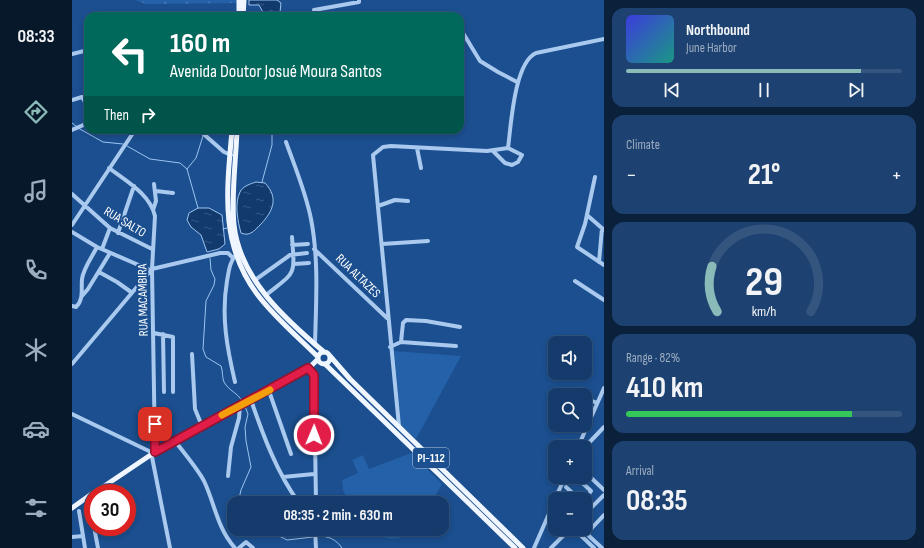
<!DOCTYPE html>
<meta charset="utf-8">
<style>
:root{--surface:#143b6b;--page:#1d4271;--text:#f1f3f6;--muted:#9dadc1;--line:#33557e;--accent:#8bbbb9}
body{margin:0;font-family:"Sofia Sans Condensed",sans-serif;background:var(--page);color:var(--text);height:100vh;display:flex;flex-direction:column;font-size:15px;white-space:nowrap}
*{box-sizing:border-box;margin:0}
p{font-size:13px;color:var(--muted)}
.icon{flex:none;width:22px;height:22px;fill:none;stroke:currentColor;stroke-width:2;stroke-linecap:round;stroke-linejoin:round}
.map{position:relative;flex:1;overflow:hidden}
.sheet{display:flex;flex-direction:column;gap:8px;padding:8px;background:#0b203b;width:320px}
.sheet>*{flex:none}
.banner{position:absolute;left:12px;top:12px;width:380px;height:122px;border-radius:12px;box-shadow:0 2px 6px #0003,0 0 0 1px var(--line);background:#00695c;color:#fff;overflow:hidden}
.fabs{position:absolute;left:476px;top:336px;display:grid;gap:8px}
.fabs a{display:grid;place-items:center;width:44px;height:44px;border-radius:8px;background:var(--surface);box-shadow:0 2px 6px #0003,0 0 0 1px var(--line);font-size:20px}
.speed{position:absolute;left:12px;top:484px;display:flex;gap:8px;font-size:20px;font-weight:700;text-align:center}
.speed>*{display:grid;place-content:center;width:52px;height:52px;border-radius:50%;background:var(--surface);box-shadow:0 2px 6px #0003,0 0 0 1px var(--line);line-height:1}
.speed .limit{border:6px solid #d22;background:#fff;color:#111}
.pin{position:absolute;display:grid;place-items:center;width:34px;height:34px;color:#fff;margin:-17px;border-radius:8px;box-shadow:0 2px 6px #0006}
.me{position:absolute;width:44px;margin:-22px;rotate:1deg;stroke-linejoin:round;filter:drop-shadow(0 0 3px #0008)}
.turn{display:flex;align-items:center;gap:14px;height:84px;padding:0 20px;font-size:18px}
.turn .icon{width:52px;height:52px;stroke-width:2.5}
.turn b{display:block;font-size:28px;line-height:34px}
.then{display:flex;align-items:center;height:38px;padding:0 20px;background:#0003;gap:8px;font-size:15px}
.big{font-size:30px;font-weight:700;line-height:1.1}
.sheet .widget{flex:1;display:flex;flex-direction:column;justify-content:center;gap:6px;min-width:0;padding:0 14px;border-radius:12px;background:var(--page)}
.sheet .dial{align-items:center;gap:0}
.dial svg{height:104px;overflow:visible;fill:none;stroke:var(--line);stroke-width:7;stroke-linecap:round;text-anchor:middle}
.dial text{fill:var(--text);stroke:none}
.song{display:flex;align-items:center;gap:12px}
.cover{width:48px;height:48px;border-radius:6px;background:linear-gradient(135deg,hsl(240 70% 55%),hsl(170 70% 35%))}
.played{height:4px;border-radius:2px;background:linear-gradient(90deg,var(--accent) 85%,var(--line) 85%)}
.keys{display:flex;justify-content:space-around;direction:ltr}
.heat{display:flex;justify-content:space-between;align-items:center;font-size:22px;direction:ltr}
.charge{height:6px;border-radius:3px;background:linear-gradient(90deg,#34c759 82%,var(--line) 0)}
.trip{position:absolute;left:155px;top:496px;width:222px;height:40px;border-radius:12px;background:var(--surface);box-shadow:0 2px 6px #0003,0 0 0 1px var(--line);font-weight:700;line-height:40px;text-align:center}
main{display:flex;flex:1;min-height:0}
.tab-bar{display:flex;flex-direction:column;width:72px;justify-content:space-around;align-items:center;background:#08182b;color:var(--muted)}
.tab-bar .icon{width:28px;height:28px}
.tab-bar .active{color:var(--accent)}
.tab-bar b{font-size:18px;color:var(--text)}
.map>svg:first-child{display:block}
.forest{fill:url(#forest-firs)}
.green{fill:#2461a8}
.water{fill:url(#water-ripples);stroke:#9cc4f0}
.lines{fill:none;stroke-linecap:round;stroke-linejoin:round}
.stream{stroke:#9cc4f0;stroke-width:1}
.minor{stroke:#a9c9ee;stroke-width:4}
.major{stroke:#f0f6ff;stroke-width:5}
.route-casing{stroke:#92132f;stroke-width:10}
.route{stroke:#e11d48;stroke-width:7}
.slow{stroke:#f59e0b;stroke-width:7}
.labels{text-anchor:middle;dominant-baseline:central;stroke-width:4;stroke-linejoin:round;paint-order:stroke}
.shield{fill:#1b4f8f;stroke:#bbcadd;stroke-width:1}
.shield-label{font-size:12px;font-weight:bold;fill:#fff}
.street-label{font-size:13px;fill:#fff;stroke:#1b4f8f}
</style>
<main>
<nav class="tab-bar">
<b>08:33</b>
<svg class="icon active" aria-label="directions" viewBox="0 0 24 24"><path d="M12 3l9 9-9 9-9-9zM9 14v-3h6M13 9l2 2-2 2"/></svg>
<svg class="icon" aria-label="music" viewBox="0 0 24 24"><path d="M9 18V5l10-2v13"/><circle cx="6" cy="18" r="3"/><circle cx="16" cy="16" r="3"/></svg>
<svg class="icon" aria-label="phone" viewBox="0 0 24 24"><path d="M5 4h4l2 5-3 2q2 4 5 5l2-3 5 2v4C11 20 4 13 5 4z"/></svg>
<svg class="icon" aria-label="climate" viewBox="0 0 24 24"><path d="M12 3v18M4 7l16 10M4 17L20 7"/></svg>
<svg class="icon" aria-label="car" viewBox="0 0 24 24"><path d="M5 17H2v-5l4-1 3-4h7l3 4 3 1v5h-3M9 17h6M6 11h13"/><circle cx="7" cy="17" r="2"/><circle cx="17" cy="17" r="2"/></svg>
<svg class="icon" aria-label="filters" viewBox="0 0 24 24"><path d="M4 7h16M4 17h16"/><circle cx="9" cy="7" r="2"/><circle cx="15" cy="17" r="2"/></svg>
</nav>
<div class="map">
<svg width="532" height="548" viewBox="0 0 532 548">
<defs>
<pattern id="forest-firs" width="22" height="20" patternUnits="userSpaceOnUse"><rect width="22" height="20" fill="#2461a8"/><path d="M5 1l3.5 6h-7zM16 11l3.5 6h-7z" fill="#4579b5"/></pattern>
<pattern id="water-ripples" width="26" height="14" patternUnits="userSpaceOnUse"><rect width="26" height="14" fill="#123a6d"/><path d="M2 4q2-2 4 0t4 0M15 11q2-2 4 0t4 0" fill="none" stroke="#365883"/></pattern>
</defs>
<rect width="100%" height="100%" fill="#1b4f8f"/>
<!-- forest -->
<path class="forest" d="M63 0H165V3L74 4Z"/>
<!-- green -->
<path class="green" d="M322 351 389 356 344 439 329 426Z
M339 453 370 484 359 503H277L271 490 270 480 286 473 280 460 291 455 297 469Z
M298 529H341C330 543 311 541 298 529Z"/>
<!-- water -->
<path class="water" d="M177 0H205L209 3 208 12 192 14 187 5H177Z
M184 182 193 183C207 198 201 211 189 224 183 230 178 237 169 233 166 222 162 204 168 192 171 186 178 184 184 182Z
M126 208H137L150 215 153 244 147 249 135 252 129 235 119 227 115 220 117 213Z"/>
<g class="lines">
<!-- stream -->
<path class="stream" d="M201 15V16
M0 123 4 126
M6 128 31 142 51 144
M55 146 78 159 108 163 115 169 126 208
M115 169 124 158 131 136
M190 182 200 145V130
M151 229 155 228
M138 258 139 270 143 279 142 285 134 301 131 349 134 357 149 366C151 371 150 378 152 382 157 391 166 393 170 401
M166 503 169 490 179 467 174 441 173 427 176 414 173 406
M193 529 215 540 241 537
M246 536C256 536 264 539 270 548"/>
<!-- minor -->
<path class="minor" d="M242 10 287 2V0
M388 28 408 61 426 72 445 82
M0 54 16 50
M0 100 10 97 16 107
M0 130 16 123
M127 130 152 152 159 155
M214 142C223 167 234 193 239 219 247 260 244 303 243 345
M345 148 349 168
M421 151 433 163 440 165 446 162 450 155 436 148
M37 168C54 181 78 194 83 216L80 269 83 452
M523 177 513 224 505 247 532 265
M84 191 101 193
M0 194 38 228 80 249
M306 206 323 200 336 201
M81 210 84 201 82 184
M515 215 532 230
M0 225 63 130
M0 232 25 247 78 270
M46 233 62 186
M310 244 356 241
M220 245 236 244
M30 249 38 228
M242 249 315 318
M527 262 530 228
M222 264 237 263
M80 269 148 253H156L161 258
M27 272 45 282 59 292
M183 280 218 255 235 253
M503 281 532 300
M194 295C224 271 223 277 220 237
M10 296 16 289 38 253
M0 306 4 307C12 300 9 288 10 279 11 269 20 257 25 247
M82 333 101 337V392
M91 334 92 392
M329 342 331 323 334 320 354 321 388 327
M318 347 329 342 384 346
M120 354 123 409 130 426
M0 364 80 269
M236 368 242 375 244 503
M163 382C155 348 149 316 155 281 157 271 157 263 164 255
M197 391 219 454
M513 398 525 403
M179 400C191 435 205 473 227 503
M0 414 79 452 98 548
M327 426 301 155 311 147 319 146 415 151 436 148C439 126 442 63 464 53L532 39
M103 441C112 453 125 468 132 481 143 504 145 528 163 548
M506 447 532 388
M513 447 532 427
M513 472 532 490
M156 476 159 447 167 418 168 405
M211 477 242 474
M504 477 519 491 513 500
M494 487 507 499
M17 496 21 520
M483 499 493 477
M7 511 13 548
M513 514 532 495
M22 527 26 548
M243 529 244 548
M502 529 522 548
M0 537 11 536
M167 548 174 542 181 548
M462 548 483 500
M479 548 498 529
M530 548 517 536 516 532 532 515"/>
<!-- major -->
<path class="major" d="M167 16V0
M171 16 172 0
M160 130C155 189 147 243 185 294 202 317 226 337 246 357
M165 130C164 161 159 194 162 225 168 279 213 319 252 352
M246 358a6 6 0 1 1 12 0a6 6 0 1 1-12 0Z
M258 356 278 379 451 548
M253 364 443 548
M22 493 80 454 238 367 246 359
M0 508 21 493"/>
</g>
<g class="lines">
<!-- route casing -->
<g class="route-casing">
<path id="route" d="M83 424V452L236 368 242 375V435"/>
</g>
<!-- route -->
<use href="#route" class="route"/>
<!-- slow -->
<path class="slow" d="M150 415 198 390"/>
</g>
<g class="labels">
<!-- shield labels -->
<rect class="shield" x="341" y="448" width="36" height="20" rx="3"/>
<g class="shield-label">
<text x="359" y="458">PI-112</text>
</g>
<!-- street labels -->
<g class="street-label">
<text transform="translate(53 222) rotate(31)">RUA SALTO</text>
<text transform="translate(286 276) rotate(44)">RUA ALTAZES</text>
<text transform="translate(71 300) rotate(-91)">RUA MACAMBIRA</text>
</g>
</g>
</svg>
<div class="fabs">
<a><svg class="icon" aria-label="sound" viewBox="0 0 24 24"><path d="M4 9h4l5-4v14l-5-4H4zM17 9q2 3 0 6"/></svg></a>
<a><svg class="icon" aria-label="search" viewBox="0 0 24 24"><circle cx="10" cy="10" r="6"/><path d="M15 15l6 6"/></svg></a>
<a>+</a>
<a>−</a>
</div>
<div class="speed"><div class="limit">30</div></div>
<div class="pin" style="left:83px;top:424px;background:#d93025"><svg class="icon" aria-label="arrive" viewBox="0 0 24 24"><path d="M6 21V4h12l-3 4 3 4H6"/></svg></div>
<svg class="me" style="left:242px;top:435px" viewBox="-20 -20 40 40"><circle r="17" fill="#e11d48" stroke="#fff" stroke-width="3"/><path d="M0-11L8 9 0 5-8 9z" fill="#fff"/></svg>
<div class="trip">08:35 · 2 min · 630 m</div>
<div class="banner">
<div class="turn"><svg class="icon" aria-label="left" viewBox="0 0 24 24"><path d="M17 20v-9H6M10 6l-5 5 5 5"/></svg><div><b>160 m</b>Avenida Doutor Josué Moura Santos</div></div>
<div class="then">Then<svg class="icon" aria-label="right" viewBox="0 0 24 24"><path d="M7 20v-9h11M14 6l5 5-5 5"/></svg></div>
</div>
</div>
<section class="sheet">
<div class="widget">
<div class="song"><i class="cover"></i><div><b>Northbound</b><p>June Harbor</p></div></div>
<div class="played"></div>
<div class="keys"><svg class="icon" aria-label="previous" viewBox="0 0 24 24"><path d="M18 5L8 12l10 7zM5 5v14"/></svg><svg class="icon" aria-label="pause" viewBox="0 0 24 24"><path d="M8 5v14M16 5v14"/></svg><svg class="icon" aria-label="next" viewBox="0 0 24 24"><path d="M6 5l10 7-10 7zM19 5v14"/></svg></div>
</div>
<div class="widget"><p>Climate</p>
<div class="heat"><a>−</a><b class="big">21°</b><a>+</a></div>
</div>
<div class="widget dial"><svg viewBox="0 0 100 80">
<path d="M14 69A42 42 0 1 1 86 69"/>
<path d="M14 69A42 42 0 0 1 10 34" stroke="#8bbbb9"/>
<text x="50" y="56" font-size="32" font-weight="700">29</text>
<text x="50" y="72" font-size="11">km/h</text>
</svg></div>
<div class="widget"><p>Range · 82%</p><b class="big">410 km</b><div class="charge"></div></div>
<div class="widget"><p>Arrival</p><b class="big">08:35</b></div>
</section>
</main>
